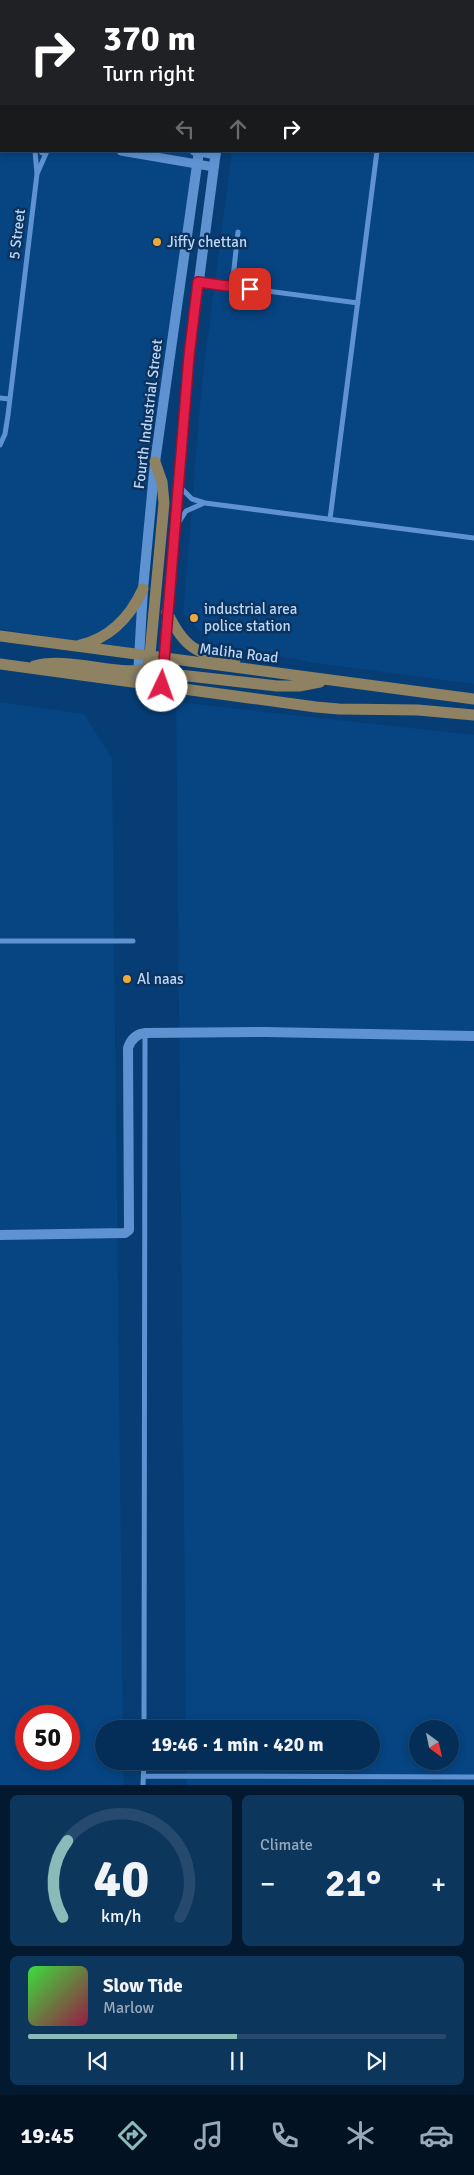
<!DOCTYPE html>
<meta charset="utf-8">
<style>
:root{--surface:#042e57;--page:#0d365d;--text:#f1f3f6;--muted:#97a8ba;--line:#254a6d;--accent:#8bbbb9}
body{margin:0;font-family:Signika,sans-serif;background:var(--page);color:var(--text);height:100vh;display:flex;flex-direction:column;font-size:19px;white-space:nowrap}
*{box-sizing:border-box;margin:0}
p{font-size:16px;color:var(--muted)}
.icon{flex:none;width:28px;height:28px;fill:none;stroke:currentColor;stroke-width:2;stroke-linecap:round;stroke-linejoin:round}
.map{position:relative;height:1785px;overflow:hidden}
.drawer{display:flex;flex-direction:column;gap:10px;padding:10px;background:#021930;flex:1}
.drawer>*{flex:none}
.hud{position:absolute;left:0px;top:0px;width:475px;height:152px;box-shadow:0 2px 8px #0003,0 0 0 1px var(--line);background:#202124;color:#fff;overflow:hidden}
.needle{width:32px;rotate:147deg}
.buttons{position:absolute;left:409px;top:1720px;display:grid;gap:10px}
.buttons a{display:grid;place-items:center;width:50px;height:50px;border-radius:50%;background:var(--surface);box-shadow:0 2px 8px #0003,0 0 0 1px var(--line);font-size:25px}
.speed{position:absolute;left:15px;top:1705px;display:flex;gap:10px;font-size:25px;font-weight:700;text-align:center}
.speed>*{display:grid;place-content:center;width:65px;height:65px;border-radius:50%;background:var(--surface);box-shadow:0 2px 8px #0003,0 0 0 1px var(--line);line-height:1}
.speed .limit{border:8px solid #d22;background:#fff;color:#111}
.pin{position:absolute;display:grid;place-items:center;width:42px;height:42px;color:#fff;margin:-21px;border-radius:10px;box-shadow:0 2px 8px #0006}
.me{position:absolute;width:55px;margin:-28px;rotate:3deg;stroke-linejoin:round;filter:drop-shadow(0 0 4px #0008)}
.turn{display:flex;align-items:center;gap:18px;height:105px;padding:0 20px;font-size:22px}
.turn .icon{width:65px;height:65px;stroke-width:2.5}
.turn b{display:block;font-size:35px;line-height:42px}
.lanes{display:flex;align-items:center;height:48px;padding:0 20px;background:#0003;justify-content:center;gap:25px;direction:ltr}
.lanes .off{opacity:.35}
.big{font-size:38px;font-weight:800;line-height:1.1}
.drawer .tile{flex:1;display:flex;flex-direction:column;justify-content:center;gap:8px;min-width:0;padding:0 18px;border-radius:8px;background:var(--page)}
.drawer .dial{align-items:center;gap:0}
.dial svg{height:130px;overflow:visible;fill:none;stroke:var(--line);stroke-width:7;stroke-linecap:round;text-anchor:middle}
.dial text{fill:var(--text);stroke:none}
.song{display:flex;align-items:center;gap:15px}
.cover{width:60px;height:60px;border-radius:8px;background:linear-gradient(135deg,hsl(120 70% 55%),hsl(340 70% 35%))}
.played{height:5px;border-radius:2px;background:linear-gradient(90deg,var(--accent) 50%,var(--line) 50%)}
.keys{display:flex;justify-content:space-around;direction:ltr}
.heat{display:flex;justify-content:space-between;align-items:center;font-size:28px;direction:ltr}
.drawer .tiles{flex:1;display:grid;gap:10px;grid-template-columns:1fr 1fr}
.tile:last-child{grid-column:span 2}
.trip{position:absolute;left:95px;top:1720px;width:285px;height:50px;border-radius:25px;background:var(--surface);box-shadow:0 2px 8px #0003,0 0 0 1px var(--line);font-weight:800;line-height:50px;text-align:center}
.tab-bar{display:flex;height:80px;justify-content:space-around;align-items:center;background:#021223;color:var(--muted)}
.tab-bar .icon{width:35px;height:35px}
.tab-bar .active{color:var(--accent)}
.tab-bar b{font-size:22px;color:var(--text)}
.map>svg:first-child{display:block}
.built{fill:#064482;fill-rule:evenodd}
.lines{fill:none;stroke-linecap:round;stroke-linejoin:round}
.minor{stroke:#5f92d1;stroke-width:5}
.tertiary{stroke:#5f92d1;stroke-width:9}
.secondary{stroke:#5f92d1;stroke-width:10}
.primary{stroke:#8e8263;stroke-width:11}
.route-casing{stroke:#92132f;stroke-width:12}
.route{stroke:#e11d48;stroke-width:9}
.poi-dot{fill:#eea83c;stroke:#0c335e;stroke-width:2}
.labels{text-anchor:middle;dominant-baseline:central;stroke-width:5;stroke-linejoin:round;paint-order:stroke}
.street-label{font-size:15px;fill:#bbd6f7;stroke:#0c335e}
.poi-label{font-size:15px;fill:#bbd6f7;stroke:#0c335e;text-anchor:start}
</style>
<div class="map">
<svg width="474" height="1785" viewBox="0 0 474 1785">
<rect width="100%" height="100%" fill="#063d74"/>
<!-- built -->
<path class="built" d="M0 0H217L1 1V151H198L136 650 0 629Z
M251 0H474V684L315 663 211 643 183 613 202 381 232 151H474V1Z
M0 702 84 714 112 758 123 1729H104V1761H123L124 1785H0ZM26 1716H69V1759H26Z
M176 702 474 735V1785H187L186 1761H371V1729H186ZM418 1729H450V1761H418Z"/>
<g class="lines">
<!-- minor -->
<path class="minor" d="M62 1V0
M396 1V0
M37 174 47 151
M198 282 358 303
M232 287 238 232
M0 398 9 399
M0 445 5 434 8 415 37 174 35 151
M180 487 192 499 205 503 474 538
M330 519 377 151
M177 525 186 511 202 504
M0 941H133
M144 1729 145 1033
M144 1776 474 1777
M143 1785 144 1761"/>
<!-- tertiary -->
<path class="tertiary" d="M0 126H1
M0 136H1
M43 151H44
M121 151 214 167
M194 151 216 155"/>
<!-- secondary -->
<path class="secondary" d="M219 1V0
M236 1V0
M138 676 143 589 155 462 199 151
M162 680 189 356 216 151
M0 1235 125 1233 129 1230 128 1048C131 1039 136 1034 145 1033L265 1032 474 1036"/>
<!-- primary -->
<path class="primary" d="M155 462 162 482 164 503 149 665 154 679 161 686
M167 612C184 648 196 654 235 660
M0 636 474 699
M80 645C111 638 130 617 143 589
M0 664 316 707 339 709 418 710 474 715
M34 666C71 655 127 681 154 666
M146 678 162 673 277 686H299L320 682"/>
</g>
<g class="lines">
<!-- route casing -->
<g class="route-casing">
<path id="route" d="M162 686 189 356 198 282 250 289"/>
</g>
<!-- route -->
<use href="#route" class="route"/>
</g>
<!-- markers -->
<g class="poi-dot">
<circle cx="157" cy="242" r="5"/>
<circle cx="194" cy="618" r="5"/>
<circle cx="127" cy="979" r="5"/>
</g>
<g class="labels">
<!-- street labels -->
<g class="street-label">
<text transform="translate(17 234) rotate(-83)">5 Street</text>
<text transform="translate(148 414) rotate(-83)">Fourth Industrial Street</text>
<text transform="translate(239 653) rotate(7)">Maliha Road</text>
</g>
<!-- poi labels -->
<g class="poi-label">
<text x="167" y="242">Jiffy chettan</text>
<text x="204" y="609">industrial area<tspan x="204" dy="17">police station</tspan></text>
<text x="137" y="979">Al naas</text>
</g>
</g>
</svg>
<div class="buttons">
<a><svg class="needle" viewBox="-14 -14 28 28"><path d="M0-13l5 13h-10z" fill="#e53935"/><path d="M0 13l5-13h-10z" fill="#97a8ba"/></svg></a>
</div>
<div class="speed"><div class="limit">50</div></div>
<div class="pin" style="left:250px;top:289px;background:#d93025"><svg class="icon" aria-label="arrive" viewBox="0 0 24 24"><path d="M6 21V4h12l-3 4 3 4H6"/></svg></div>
<svg class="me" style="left:162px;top:686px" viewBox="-20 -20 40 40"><circle r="19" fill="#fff"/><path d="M0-13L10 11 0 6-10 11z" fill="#e11d48"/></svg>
<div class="trip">19:46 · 1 min · 420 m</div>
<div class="hud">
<div class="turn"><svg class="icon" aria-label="right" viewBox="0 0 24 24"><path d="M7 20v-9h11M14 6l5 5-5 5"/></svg><div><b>370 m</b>Turn right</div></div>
<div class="lanes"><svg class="icon off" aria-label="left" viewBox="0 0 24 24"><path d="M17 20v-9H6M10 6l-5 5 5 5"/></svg><svg class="icon off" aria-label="ahead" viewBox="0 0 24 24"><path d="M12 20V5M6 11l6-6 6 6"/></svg><svg class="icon" aria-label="right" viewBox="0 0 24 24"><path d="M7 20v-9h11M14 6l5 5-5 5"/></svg></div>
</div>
</div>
<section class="drawer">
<div class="tiles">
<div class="tile dial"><svg viewBox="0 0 100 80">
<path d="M14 69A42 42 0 1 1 86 69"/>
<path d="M14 69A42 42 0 0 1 17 22" stroke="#8bbbb9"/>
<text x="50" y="56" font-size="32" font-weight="700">40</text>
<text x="50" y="72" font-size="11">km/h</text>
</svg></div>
<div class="tile"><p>Climate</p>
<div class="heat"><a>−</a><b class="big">21°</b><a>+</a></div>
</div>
<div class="tile">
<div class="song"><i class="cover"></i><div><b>Slow Tide</b><p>Marlow</p></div></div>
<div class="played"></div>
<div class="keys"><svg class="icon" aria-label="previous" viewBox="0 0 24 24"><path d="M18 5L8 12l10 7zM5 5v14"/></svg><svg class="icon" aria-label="pause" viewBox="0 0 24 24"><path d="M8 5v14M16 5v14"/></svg><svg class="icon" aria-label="next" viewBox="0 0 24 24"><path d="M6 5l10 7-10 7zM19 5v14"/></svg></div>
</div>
</div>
</section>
<nav class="tab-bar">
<b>19:45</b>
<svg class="icon active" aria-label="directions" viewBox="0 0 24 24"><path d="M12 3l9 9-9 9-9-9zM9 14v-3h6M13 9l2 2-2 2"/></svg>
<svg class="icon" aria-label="music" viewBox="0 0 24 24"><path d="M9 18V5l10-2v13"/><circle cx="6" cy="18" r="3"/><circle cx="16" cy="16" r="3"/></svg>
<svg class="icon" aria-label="phone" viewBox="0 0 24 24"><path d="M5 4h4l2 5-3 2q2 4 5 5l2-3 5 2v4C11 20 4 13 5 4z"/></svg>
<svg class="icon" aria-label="climate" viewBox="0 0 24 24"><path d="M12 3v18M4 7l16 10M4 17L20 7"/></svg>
<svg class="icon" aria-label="car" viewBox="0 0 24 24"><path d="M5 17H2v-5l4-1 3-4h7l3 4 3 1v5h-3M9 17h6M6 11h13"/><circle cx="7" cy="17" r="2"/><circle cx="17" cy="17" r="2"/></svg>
</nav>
